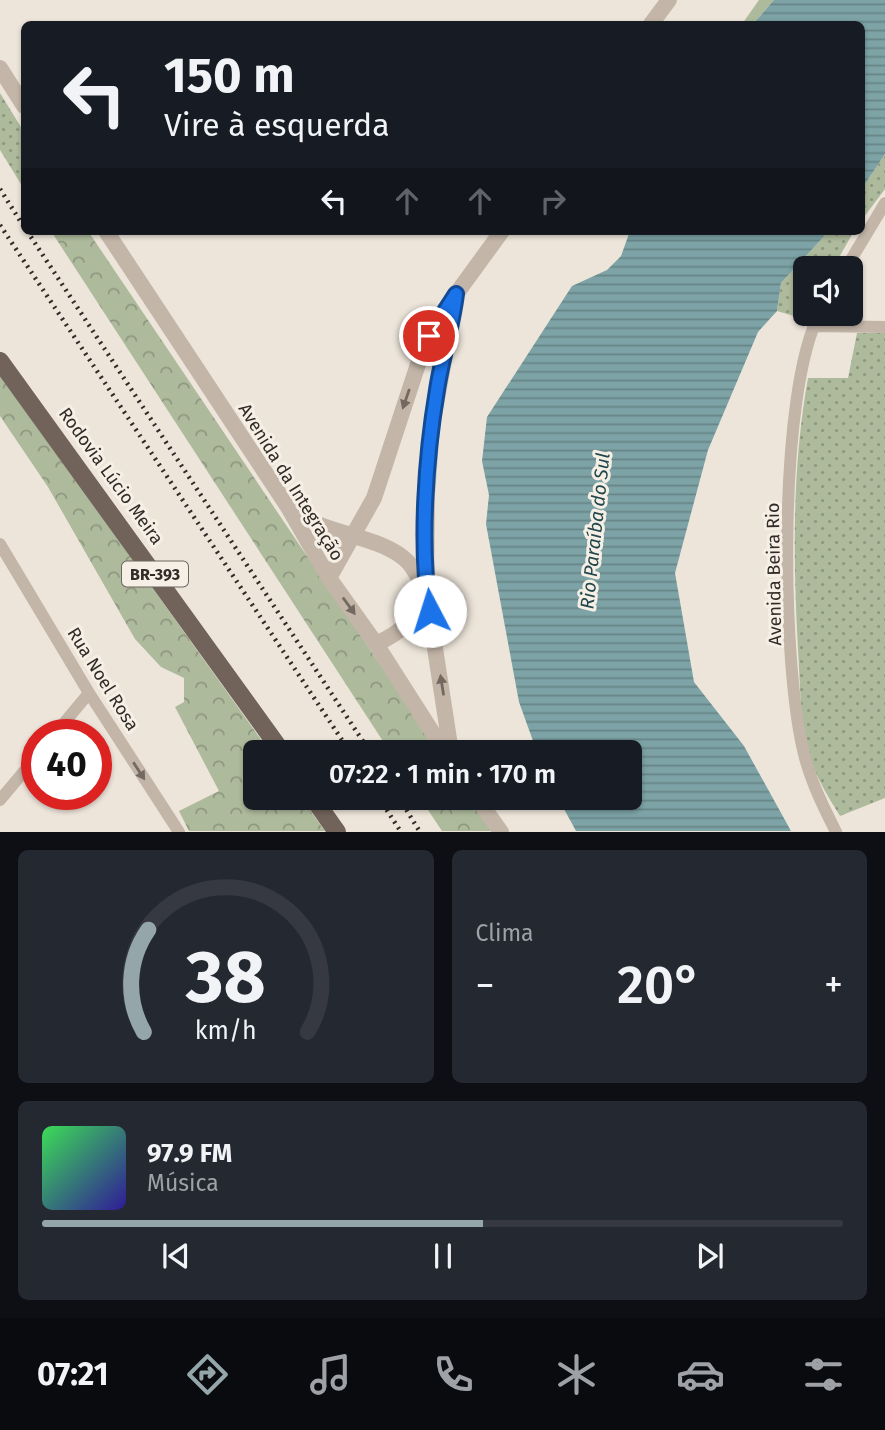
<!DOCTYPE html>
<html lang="pt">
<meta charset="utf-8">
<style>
:root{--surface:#171b24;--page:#242831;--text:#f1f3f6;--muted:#9ea1a6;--line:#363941;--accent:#94a6aa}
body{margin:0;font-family:"Fira Sans",sans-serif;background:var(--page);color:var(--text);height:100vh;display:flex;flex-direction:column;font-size:26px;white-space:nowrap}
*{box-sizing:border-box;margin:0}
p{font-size:23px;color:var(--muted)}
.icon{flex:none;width:38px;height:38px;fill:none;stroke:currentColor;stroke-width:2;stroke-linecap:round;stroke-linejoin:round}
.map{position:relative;height:832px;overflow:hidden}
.sheet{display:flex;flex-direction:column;gap:18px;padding:18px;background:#0d0f14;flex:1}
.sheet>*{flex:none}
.hud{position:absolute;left:21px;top:21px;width:844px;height:214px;border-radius:10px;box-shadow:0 2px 5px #0004;background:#171b24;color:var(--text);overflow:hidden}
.controls{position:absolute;left:793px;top:256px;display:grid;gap:14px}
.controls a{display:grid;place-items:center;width:70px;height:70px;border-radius:10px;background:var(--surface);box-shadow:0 2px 5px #0004;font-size:35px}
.speed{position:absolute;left:21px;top:719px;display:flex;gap:14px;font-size:35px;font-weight:700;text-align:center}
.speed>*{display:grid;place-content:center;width:91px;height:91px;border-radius:50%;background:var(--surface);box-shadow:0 2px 5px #0004;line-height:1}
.speed .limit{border:10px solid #d22;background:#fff;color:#111}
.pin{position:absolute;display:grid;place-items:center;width:60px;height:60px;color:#fff;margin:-30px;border:4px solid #fff;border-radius:50%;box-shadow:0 2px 7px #0007}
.me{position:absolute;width:77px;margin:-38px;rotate:355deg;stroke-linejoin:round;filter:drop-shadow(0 0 5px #0008)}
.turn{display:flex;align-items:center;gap:24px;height:147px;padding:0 28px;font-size:32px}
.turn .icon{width:91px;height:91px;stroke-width:2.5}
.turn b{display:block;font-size:49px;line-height:60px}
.lanes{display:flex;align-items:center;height:66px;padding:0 28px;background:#0003;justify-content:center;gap:35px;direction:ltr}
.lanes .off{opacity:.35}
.big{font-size:52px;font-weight:600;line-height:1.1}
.sheet .widget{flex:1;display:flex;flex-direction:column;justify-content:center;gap:10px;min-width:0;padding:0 24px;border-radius:10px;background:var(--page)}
.sheet .dial{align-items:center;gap:0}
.dial svg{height:182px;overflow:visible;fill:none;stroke:var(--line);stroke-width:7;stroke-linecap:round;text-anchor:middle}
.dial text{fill:var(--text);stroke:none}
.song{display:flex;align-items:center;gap:21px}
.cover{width:84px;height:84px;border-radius:10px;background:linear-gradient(135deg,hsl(130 70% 55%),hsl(250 70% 35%))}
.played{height:7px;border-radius:4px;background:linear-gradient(90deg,var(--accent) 55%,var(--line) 55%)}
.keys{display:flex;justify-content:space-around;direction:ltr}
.heat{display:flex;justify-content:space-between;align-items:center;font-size:38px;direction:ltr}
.sheet .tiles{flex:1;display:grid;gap:18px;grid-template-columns:1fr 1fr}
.widget:last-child{grid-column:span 2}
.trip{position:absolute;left:243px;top:740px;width:399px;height:70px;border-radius:10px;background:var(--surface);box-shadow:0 2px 5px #0004;font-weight:600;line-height:70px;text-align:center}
.tab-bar{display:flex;height:112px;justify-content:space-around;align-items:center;background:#090b0e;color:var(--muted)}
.tab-bar .icon{width:49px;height:49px}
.tab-bar .current{color:var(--accent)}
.tab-bar b{font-size:32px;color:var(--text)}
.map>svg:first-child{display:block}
.grass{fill:url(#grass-dots)}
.forest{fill:url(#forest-crowns)}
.water{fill:url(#water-rules)}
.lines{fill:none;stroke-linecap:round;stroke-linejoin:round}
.minor{stroke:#c3b5a8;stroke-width:12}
.tertiary{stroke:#c3b5a8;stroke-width:16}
.primary{stroke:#71635a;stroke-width:18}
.rail{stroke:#312a27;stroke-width:4.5;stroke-dasharray:2 5;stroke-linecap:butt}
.oneway{fill:#736961}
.route-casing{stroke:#114b97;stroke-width:18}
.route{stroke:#1a73e8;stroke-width:12}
.labels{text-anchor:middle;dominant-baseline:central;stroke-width:6;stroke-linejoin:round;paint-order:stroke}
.shield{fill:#f6efe5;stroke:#6c6560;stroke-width:2}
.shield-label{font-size:16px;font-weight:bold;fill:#312a27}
.street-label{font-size:18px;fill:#312a27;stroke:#f6efe5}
.water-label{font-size:19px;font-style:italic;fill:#22484d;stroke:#f6efe5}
</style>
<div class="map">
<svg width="885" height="832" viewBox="0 0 885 832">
<defs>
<pattern id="grass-dots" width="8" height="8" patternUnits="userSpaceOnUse" patternTransform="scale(1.75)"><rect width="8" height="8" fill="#aeba9c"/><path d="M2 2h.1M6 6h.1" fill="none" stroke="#8e977f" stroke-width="1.8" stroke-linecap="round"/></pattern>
<pattern id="forest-crowns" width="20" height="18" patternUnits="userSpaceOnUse" patternTransform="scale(1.75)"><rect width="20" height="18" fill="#aeba9c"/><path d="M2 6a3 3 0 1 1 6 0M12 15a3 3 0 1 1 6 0" fill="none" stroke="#8e977f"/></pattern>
<pattern id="water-rules" width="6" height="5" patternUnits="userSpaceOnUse" patternTransform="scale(1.75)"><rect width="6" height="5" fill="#7da3a6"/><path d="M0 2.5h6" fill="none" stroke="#678587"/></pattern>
</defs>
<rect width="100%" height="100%" fill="#ede5da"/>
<!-- grass -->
<path class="grass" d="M0 93 24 132V189L0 150Z
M885 154V189L861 221V190Z
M829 231H854L833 268H805L807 313 804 319 777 311 781 283Z
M857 333H885V798L840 816C827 795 811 769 806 744 800 713 800 680 798 649 793 559 792 467 808 378H848Z"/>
<!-- forest -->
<path class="forest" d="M759 0H774L753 24H742Z
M51 231H88L439 752H390Z
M0 375 270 752H256V798H301L325 831H189L179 811 219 791 175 707 184 702V678L161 667 135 639 48 487 0 416Z
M420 798H470L492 831H442Z"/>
<!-- water -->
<path class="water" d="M774 0H885V154L861 190V24H753Z
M630 231H829L781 283 777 311 758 332 708 450 675 573 694 682 744 746 791 831H576L558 798H630V752H537L519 702 486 524 489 495 482 461 487 417 572 286 607 270 621 256Z"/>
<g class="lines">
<!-- minor -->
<path class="minor" d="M846 268 885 203
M820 313C777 391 781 670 805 758 812 784 824 808 836 832
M813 326 885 327
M0 544 89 693 179 832
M54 735 89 693
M0 800 37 756"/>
<!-- tertiary -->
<path class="tertiary" d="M651 24 669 0
M0 68 24 106
M106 231 288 507 329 578 376 644 445 752
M292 510C326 536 382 535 408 562 415 570 420 581 426 590
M329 578 374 498 423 349 435 323 502 231
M376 644C402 632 416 619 426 592
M451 752 426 590 427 495 432 426 456 294
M477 798 501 832"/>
<!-- primary -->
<path class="primary" d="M0 361 282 752
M313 798 337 832"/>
<!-- rail -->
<path class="rail" d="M0 189 24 227
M0 225 350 752
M27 231 370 752
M379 798 401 832
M399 798 420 832"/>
</g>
<!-- one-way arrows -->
<defs><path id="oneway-solid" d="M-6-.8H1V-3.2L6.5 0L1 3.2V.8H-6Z" transform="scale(1.75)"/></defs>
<g class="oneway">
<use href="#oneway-solid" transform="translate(406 399) rotate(109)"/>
<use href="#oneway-solid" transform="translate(349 606) rotate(54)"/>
<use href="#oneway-solid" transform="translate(442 685) rotate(-99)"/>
<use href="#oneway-solid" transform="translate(139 771) rotate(57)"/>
</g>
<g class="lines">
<!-- route casing -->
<g class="route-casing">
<path id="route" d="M429 336 456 294C452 327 442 357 437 390 426 455 419 546 430 611"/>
</g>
<!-- route -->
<use href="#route" class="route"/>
</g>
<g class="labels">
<!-- shield labels -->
<rect class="shield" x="122" y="561.5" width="66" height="25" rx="5"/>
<g class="shield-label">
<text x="155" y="574">BR-393</text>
</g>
<!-- street labels -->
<g class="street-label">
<text transform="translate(111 476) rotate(54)">Rodovia Lúcio Meira</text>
<text transform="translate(291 482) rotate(58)">Avenida da Integração</text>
<text transform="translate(774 574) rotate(-91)">Avenida Beira Rio</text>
<text transform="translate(103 679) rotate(58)">Rua Noel Rosa</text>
</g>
<!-- water labels -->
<g class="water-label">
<text transform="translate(595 531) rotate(-84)">Rio Paraíba do Sul</text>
</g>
</g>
</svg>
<div class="controls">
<a><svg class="icon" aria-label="sound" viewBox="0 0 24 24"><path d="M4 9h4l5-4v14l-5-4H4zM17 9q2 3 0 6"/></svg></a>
</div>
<div class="speed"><div class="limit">40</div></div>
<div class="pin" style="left:429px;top:336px;background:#d93025"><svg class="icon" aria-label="arrive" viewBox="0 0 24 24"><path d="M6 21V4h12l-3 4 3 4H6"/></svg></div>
<svg class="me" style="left:430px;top:611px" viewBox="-20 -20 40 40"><circle r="19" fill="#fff"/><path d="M0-13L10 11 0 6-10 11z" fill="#1a73e8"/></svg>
<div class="trip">07:22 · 1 min · 170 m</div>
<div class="hud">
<div class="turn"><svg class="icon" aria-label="left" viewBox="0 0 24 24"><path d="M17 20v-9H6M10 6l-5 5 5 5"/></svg><div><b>150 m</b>Vire à esquerda</div></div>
<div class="lanes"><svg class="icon" aria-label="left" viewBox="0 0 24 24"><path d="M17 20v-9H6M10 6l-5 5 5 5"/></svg><svg class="icon off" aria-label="ahead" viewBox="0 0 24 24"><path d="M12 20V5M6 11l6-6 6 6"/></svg><svg class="icon off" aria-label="ahead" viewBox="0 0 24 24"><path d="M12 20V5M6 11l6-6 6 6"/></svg><svg class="icon off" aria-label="right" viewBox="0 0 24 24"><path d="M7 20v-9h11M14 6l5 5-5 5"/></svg></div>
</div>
</div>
<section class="sheet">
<div class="tiles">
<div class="widget dial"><svg viewBox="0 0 100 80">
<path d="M14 69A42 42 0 1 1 86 69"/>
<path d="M14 69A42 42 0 0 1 16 24" stroke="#94a6aa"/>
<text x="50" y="56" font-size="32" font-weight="700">38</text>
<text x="50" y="72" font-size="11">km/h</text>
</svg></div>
<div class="widget"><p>Clima</p>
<div class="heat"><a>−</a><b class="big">20°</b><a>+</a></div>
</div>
<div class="widget">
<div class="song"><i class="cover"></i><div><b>97.9 FM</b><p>Música</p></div></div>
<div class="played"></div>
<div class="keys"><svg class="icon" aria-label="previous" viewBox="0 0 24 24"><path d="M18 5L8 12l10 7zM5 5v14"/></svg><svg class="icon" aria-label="pause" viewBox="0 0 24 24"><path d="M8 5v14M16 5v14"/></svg><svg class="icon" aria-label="next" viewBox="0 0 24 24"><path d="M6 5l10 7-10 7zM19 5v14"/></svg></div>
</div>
</div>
</section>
<nav class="tab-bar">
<b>07:21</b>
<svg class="icon current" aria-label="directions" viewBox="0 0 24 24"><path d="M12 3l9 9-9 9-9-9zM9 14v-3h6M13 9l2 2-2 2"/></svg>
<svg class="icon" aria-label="music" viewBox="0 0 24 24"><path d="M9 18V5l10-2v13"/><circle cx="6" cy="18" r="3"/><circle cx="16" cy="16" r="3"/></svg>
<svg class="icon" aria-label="phone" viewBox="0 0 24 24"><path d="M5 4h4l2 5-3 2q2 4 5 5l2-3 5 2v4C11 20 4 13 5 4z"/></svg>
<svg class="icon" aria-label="climate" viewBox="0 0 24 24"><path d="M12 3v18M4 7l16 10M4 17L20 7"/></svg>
<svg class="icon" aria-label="car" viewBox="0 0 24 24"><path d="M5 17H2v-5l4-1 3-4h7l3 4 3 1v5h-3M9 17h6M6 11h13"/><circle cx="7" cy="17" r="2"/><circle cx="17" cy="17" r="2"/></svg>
<svg class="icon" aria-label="filters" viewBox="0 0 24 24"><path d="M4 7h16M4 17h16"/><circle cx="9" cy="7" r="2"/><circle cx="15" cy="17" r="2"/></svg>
</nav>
